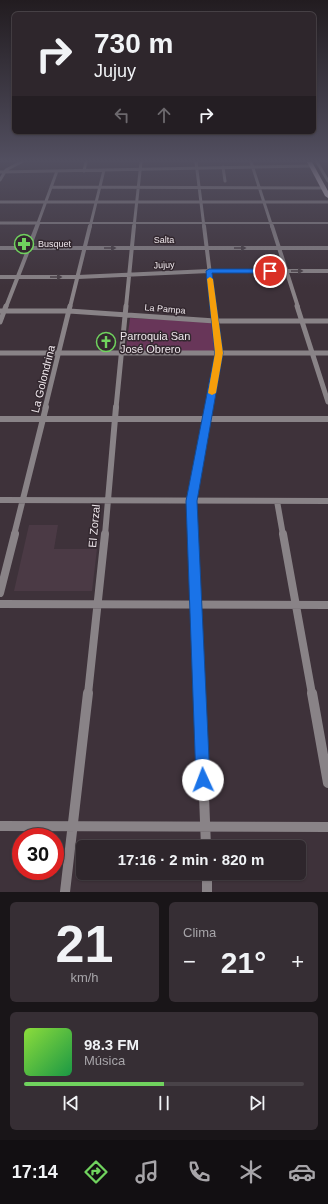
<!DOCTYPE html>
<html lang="es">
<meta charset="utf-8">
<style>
:root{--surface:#2e262c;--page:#362e34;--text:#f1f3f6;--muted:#a7a5a9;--line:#494348;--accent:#70d35e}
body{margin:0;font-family:Helvetica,sans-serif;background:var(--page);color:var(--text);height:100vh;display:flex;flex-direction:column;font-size:15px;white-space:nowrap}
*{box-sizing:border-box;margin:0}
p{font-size:13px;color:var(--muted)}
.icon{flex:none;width:22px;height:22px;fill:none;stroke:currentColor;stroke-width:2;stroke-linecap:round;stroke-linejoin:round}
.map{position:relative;height:892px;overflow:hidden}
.panel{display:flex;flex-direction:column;gap:10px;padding:10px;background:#191518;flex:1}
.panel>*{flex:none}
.top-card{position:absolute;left:12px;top:12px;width:304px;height:122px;border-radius:6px;box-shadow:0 1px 3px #0004,0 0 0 1px var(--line);background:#2e262c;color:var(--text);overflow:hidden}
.speed{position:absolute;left:12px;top:828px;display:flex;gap:8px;font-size:20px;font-weight:700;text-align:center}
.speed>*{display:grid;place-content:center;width:52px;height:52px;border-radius:50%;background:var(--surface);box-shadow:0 1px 3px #0004,0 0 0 1px var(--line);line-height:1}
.speed .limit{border:6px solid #d22;background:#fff;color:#111}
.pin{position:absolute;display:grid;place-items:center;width:34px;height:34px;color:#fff;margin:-17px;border:2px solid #fff;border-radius:50%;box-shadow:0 1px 4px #0007}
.me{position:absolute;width:44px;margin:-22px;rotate:358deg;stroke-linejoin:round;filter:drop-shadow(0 0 3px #0008)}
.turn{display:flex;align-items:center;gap:14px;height:84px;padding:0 16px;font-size:18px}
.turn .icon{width:52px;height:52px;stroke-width:2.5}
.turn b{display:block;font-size:28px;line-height:34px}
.lanes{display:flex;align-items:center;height:38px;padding:0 16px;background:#0003;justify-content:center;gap:20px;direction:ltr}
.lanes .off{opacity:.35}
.big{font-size:30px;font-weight:800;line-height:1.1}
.panel .card{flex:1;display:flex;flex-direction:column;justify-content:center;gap:6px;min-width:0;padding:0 14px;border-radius:6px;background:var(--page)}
.panel .dial{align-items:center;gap:0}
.dial b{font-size:52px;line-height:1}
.song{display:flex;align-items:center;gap:12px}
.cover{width:48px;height:48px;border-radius:6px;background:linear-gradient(135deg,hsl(90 70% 55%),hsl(140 70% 35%))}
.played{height:4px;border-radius:2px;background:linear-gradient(90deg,var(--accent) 50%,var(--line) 50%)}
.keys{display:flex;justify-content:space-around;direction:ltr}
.heat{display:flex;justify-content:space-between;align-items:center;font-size:22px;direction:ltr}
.panel .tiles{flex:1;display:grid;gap:10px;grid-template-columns:1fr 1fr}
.card:last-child{grid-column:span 2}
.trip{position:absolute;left:76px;top:840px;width:230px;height:40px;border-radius:6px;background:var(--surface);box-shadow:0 1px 3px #0004,0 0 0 1px var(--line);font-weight:800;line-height:40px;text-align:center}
.menu{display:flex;height:64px;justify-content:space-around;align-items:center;background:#120f12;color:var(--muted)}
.menu .icon{width:28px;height:28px}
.menu .selected{color:var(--accent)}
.menu b{font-size:18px;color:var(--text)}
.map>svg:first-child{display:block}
.built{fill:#4b3a45}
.green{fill:#683659}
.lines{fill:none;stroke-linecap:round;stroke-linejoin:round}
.minor-far5{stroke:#898387;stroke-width:3}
.minor-far4{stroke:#898387;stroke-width:4}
.minor-far3{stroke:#898387;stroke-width:5}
.minor-far2{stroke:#898387;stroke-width:6}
.minor-far1{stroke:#898387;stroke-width:8}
.minor{stroke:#898387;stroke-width:10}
.tertiary{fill:#898387;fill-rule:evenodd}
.primary{fill:#dccfd7;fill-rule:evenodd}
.oneway{fill:#483f45}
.route{fill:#1a73e8;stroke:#114b97}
.slow{fill:#f59e0b}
.labels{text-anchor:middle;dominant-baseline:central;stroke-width:3;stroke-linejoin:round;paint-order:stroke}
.far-street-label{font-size:9px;fill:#eee6eb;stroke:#33282f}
.far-poi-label{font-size:9px;fill:#eee6eb;stroke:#33282f;text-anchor:start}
.poi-label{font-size:11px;fill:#eee6eb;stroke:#33282f;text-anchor:start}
.street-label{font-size:11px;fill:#eee6eb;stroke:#33282f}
</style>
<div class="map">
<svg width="328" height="892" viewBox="0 0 328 892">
<rect width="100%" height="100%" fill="#3e323a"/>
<!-- built -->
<path class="built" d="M29 525H58L54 549H97L92 591H14Z"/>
<!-- green -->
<path class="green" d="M130 318 209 322 212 324 215 349 212 351H129L126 349Z"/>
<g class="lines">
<!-- minor-far5 -->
<path class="minor-far5" d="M196 162 204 227
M251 162 272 227
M317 162 328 181
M223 167 225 181
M84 171 86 162
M0 172 311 166
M0 180 6 170 21 162
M51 187 323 188
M0 202H328
M0 223H38L57 171
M90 227 104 170
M134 227 141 162"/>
<!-- minor-far4 -->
<path class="minor-far4" d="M204 226 214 307
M272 226 298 307
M0 277H78L209 271H328
M6 307 29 248
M70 307 90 226
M126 307 134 226"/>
<!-- minor-far3 -->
<path class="minor-far3" d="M297 306 328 402
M0 311H69L215 321H328
M0 322 6 306
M0 353H328
M45 408 70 306
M116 408 126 306
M209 408 219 353 213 306"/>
<!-- minor-far2 -->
<path class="minor-far2" d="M0 419H328
M0 500 328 501
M277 501 283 535
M14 535 46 407
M105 535 116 407
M193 535 192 501 209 407"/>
<!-- minor-far1 -->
<path class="minor-far1" d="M193 534 200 694
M283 534 312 694
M0 593 15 534
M0 604 328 605
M88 694 105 534"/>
<!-- minor -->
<path class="minor" d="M200 693 206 847
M312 693 328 783
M0 826 328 827
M207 873V892
M65 892 88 693"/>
<!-- tertiary -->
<path class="tertiary" d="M38 222H328V224H40L32 246H328V250H0V246H27L36 223Z"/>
<!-- primary -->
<path class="primary" d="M307 162H312L328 191V198L325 196Z"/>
</g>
<!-- one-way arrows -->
<defs><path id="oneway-solid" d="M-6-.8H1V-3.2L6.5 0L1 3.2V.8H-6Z"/></defs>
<g class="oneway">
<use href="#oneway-solid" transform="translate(110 248)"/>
<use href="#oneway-solid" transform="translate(240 248)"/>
<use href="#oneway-solid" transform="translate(297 271)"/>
<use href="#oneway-solid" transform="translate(56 277)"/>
</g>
<!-- sky -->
<linearGradient id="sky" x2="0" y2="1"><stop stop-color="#221c20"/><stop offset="0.56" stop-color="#524f60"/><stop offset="1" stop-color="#524f60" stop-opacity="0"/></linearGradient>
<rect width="328" height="287" fill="url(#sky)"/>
<!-- route -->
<path class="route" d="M209 269H270L273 271 270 273H212L223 353 197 501 210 780 208 785 203 787 198 785 196 780 186 501 215 353 206 271Z"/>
<!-- slow -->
<path class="slow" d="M210 277 213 279 223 353 216 393 212 395 208 393 215 353 207 279Z"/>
<!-- icons -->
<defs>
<g id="pharmacy-ring" transform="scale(1)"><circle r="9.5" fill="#33282f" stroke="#70d35e" stroke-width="1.5"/><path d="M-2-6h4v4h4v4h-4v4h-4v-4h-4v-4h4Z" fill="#70d35e"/></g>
<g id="church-ring" transform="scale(1)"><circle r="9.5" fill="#33282f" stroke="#70d35e" stroke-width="1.5"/><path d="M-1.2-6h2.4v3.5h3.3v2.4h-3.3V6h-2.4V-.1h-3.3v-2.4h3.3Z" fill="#70d35e"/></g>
</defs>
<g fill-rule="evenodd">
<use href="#pharmacy-ring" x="24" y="244"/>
<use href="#church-ring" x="106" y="342"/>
</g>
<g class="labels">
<!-- far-street labels -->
<g class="far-street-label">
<text x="164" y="240">Salta</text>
<text transform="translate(164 265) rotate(-3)">Jujuy</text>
<text transform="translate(165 309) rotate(5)">La Pampa</text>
</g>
<!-- far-poi labels -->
<g class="far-poi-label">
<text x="38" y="244">Busquet</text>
</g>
<!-- poi labels -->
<g class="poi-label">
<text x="120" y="336">Parroquia San<tspan x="120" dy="13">José Obrero</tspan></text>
</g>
<!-- street labels -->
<g class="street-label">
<text transform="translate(43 379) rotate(-76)">La Golondrina</text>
<text transform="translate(94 526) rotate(-85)">El Zorzal</text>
</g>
</g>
</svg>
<div class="speed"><div class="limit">30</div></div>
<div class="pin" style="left:270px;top:271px;background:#d93025"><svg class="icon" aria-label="arrive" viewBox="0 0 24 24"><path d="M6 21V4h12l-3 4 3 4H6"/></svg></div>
<svg class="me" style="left:203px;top:780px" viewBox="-20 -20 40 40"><circle r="19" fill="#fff"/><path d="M0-13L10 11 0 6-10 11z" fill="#1a73e8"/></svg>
<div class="trip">17:16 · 2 min · 820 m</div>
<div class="top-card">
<div class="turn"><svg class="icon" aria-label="right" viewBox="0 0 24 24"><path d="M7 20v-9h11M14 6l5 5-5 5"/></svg><div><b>730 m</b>Jujuy</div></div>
<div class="lanes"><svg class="icon off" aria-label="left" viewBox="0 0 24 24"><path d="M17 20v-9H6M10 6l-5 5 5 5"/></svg><svg class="icon off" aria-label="ahead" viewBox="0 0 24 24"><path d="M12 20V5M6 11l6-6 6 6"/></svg><svg class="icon" aria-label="right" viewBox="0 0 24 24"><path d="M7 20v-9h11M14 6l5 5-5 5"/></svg></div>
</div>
</div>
<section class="panel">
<div class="tiles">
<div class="card dial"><b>21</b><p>km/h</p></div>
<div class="card"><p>Clima</p>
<div class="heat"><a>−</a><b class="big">21°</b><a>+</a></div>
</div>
<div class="card">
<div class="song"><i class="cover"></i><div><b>98.3 FM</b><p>Música</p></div></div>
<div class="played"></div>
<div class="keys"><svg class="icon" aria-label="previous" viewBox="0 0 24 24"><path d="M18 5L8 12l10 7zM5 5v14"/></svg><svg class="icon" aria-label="pause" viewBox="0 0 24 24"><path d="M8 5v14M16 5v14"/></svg><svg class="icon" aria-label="next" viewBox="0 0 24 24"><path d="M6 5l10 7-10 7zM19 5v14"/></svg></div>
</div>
</div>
</section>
<nav class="menu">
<b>17:14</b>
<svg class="icon selected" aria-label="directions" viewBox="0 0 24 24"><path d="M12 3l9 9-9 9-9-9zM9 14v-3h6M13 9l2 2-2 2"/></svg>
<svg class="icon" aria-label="music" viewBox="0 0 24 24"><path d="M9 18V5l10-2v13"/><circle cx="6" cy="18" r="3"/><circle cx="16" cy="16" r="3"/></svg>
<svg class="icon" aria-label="phone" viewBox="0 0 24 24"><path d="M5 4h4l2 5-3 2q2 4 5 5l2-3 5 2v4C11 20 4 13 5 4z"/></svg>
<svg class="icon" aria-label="climate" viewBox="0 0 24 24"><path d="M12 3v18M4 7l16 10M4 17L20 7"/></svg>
<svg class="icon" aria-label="car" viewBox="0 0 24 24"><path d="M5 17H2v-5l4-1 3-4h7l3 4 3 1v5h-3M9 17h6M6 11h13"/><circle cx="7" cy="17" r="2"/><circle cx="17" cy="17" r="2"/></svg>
</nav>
